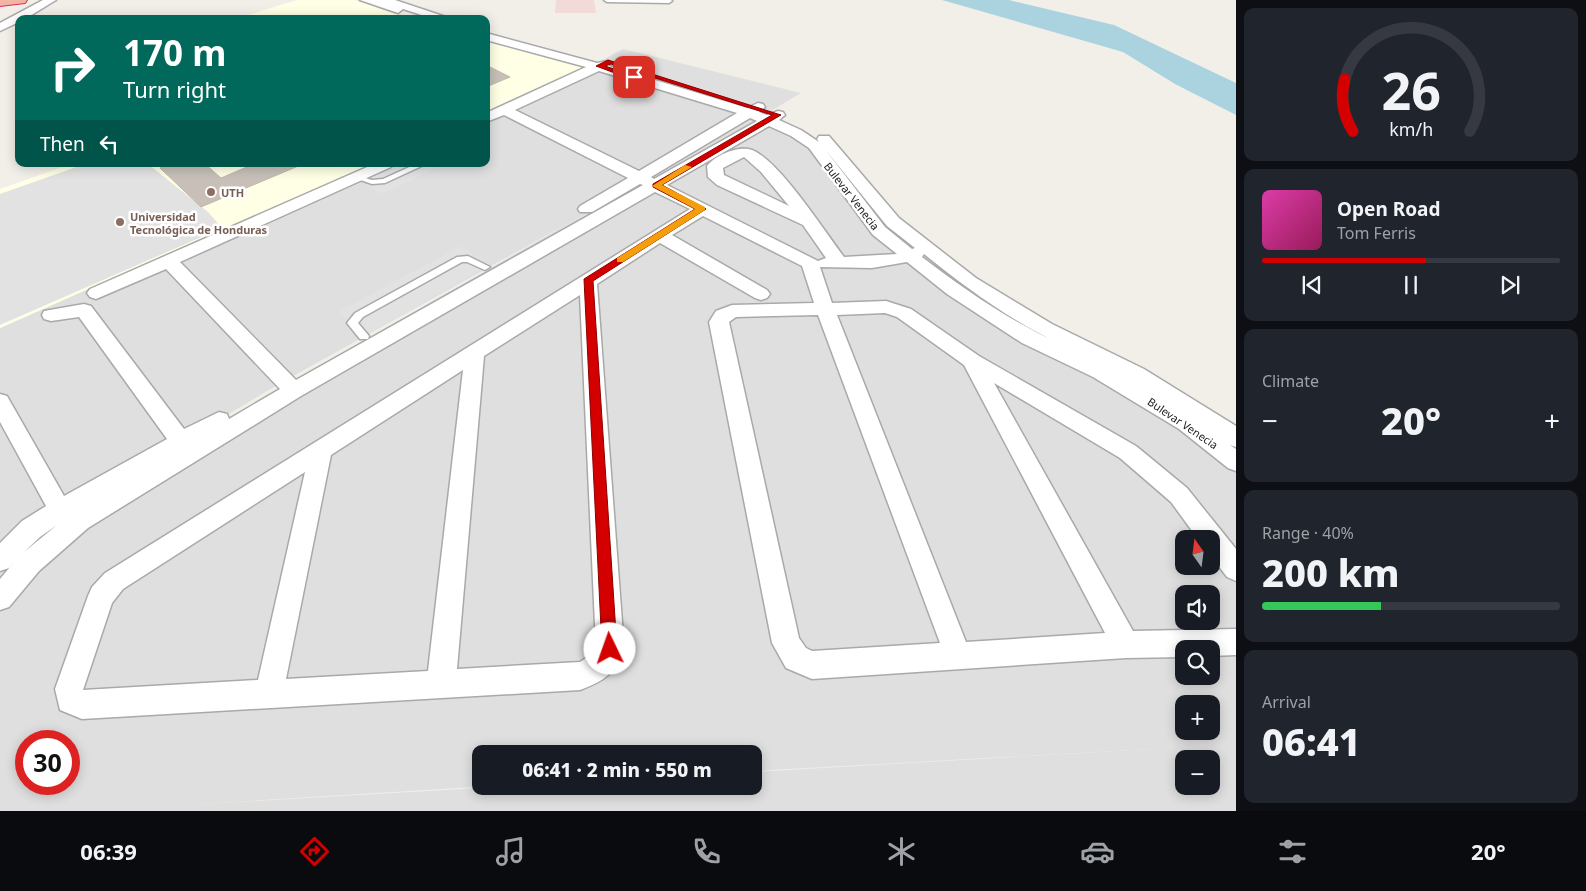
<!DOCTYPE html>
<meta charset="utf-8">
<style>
:root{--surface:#171b24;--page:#20242c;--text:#f1f3f6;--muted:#9ea1a6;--line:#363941;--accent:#d40000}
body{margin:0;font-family:"Noto Sans",sans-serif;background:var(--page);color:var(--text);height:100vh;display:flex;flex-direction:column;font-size:19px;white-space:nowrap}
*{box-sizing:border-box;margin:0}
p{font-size:16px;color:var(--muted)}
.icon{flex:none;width:28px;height:28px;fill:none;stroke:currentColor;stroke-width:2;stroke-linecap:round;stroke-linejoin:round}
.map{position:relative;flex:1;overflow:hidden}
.details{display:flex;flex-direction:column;gap:8px;padding:8px;background:#0d0f14;width:350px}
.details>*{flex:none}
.banner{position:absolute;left:15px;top:15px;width:475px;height:152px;border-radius:10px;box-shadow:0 2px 12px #0003;background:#00695c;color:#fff;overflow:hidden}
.needle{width:32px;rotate:346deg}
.controls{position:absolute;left:1175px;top:530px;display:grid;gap:10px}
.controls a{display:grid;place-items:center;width:45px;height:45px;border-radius:10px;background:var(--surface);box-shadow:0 2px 12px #0003;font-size:25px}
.speed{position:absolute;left:15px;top:730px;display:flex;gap:10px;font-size:25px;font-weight:700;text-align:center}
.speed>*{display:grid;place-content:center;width:65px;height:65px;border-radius:50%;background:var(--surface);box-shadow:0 2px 12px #0003;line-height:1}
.speed .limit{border:8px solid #d22;background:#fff;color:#111}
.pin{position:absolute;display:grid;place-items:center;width:42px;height:42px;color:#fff;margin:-21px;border-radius:10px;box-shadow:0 2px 8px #0006}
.me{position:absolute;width:55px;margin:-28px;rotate:357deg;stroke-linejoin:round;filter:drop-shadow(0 0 4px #0008)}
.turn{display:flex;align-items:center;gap:18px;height:105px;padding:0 25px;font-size:22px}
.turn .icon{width:65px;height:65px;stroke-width:2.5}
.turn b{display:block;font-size:35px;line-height:42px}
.then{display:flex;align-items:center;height:48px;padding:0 25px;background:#0003;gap:10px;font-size:19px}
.big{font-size:38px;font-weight:800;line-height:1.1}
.details .tile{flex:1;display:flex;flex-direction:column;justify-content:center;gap:8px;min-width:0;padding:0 18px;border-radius:10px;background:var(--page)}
.details .dial{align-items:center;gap:0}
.dial svg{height:130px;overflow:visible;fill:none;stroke:var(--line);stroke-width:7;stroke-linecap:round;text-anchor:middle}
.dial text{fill:var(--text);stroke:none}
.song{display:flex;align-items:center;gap:15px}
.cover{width:60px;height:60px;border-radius:8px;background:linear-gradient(135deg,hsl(320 70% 55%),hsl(330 70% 35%))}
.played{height:5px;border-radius:2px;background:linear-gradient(90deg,var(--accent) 55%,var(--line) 55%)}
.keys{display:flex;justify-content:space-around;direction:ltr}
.heat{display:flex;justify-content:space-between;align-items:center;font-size:28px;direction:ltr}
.charge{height:8px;border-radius:4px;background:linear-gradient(90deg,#34c759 40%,var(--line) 0)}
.trip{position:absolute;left:472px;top:745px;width:290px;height:50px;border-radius:10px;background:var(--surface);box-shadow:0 2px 12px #0003;font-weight:800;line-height:50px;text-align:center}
.tabs{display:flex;height:80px;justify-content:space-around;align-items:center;background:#090b0e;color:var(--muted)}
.tabs .icon{width:35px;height:35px}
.tabs .selected{color:var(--accent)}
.tabs b{font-size:22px;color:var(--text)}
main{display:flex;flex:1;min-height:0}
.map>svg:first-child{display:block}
.residential{fill:#e0dfdf;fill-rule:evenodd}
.commercial{fill:#f2dad9}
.education{fill:#ffffe5}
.parking{fill:#e2e2e2}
.water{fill:#aad3df}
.building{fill:#c7bfb8;stroke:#c4b6ab}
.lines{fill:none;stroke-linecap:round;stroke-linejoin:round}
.service-casing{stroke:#a9a9a9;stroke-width:3}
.minor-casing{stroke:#a9a9a9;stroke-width:3}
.trunk-casing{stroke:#dc2a67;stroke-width:2}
.service{fill:#fff;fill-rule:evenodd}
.minor{fill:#fff;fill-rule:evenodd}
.trunk{fill:#f2b4a3;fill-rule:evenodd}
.route{fill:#d40000;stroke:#8a0000}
.slow{fill:#f59e0b}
.education-dot{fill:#8d6e63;stroke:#fff;stroke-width:2}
.labels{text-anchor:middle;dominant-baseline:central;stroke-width:5;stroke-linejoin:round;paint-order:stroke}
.far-education-label{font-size:11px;font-weight:bold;fill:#785e54;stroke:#fff;text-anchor:start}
.far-street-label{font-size:11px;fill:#222;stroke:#fff}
</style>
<main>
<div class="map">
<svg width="1236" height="811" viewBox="0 0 1236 811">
<rect width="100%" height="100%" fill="#f2efe9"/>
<!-- residential -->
<path class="residential" d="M623 49 801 93 766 114 809 133 835 155 900 234 929 262 1042 336 1222 438 1236 449V811H0V328L371 164H486V113L589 67ZM583 215 52 519V518L286 380ZM1184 539H1211V566H1184ZM1184 594H1211V621H1184ZM1184 649H1211V676H1184ZM1184 704H1211V731H1184ZM26 741H69V784H26ZM1169 748 754 772V786H516L199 804 492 786H481V754H754V771ZM1184 759H1211V786H1184Z"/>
<!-- commercial -->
<path class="commercial" d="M556 0H594L596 13H555Z"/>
<!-- education -->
<path class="education" d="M297 0H355L410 19H235Z
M486 41 515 49 589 67 486 113Z
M71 164H371L0 328V189Z"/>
<!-- parking -->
<path class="parking" d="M85 164H148L208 212 222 228 0 325V194Z
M386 164H446L381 194 356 177Z
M461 246 489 265 364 336 338 312Z"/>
<!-- water -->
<path class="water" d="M942 0H1009L1114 25 1236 83V115L1175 84 1123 52Z"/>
<!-- building -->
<path class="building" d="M486 65 510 77 486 87Z
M171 164H205L221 178 254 164H303L201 207 160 168Z"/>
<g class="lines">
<!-- service casing -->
<g class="service-casing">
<path id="service" d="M604 0H671L672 1 669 3 607 2Z
M416 164H426L385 183 372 184 352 177 356 175 372 180 383 179Z
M468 256 490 267 485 270 467 262H462L363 317 358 323 369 336 368 339H360L347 323 355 313 457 257Z"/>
</g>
<!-- minor casing -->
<g class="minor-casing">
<path id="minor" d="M43 0H56L25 19H19V22L0 31V23Z
M360 0H395L452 19H434L403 9 398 13Z
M486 33 597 63 608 61 609 66 747 108 758 103 763 104 765 107 759 112 767 115 778 111 783 112 785 115 779 120 801 130 819 142 817 139 819 136H829L899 218 976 278 1052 324 1144 369 1236 426V447L1230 445 1236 449V471L1228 468 1179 429 1093 377 1022 343 947 294 907 262 872 268 820 267 832 303 886 301 911 309 979 356 1136 446 1187 488 1236 549V581L1227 577 1211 556V539H1198L1171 502 1120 458 994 383 1133 631 1236 629V655L1211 656V649H1184V657L1126 658 812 679 786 668 772 643 709 322 716 311 732 305 814 303 802 266 703 216 672 235 767 290 770 294 767 298 761 300 755 298 660 243 597 284 624 649C613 675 606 680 580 690L82 719 60 710 55 689 88 596 92 587 105 573 690 209 655 192 301 396 88 528 39 571 9 607 0 610V579L15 561 9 568 0 571V543L22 521 46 506 0 422V394L7 396 64 496 167 439 79 317 51 321 44 319 42 315 44 311 84 304 91 306 184 429 219 412 227 414 229 419 280 389 166 269 96 299 90 297 87 293 90 289 374 164H393L391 167 180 262 296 380 643 185 640 184 592 212H580L578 209 580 206 628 178 504 115 486 122V113L586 67 486 40ZM599 71 737 113 639 171 515 110ZM750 118 757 121 654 179 651 177ZM769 126 791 136 809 148 873 235 897 254 844 257C825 232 779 160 752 150 739 145 715 155 707 166L708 177 717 185 803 225 826 258 818 261 667 185ZM824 148 887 226 915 248 912 249 885 227ZM744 157 761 172 789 206 724 175 723 168ZM924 254C967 289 1012 321 1062 345 1012 322 966 291 922 257ZM580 295 596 647 589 656 580 662 457 669 484 356ZM885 313 897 317 964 365 1105 633 966 642 837 315ZM818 315 940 643 812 651 806 648 799 638 729 322 736 317ZM463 370 428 671 286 679 331 455ZM305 472 258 680 83 690 112 603 123 589ZM57 525 24 552 40 537Z"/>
</g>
<!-- trunk casing -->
<g class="trunk-casing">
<path id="trunk" d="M0 0H27L25 3 0 6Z"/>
</g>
<!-- service -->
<use href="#service" class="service"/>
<!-- minor -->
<use href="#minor" class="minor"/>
<!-- trunk -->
<use href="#trunk" class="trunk"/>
</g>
<!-- route -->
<path class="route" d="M608 60 781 115 662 185 706 209 593 281 617 649 615 654 610 656 604 654 602 649 584 279 695 209 653 187V184L772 115 611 64 605 66 637 77 631 79 596 66Z"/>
<!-- slow -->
<path class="slow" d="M685 165 692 167 662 185 705 207V210L623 262H617V258L695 209 652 186Z"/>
<!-- markers -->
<g class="education-dot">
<circle cx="211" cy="192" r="5"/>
<circle cx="120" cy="222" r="5"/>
</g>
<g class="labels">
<!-- far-education labels -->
<g class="far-education-label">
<text x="221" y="192">UTH</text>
<text x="130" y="216">Universidad<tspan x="130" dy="13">Tecnológica de Honduras</tspan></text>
</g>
<!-- far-street labels -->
<g class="far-street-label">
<text transform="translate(852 196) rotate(52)">Bulevar Venecia</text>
<text transform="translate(1183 423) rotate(34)">Bulevar Venecia</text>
</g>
</g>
</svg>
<div class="controls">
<a><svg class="needle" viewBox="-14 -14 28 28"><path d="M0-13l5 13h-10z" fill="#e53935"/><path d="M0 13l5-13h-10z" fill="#9ea1a6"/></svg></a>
<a><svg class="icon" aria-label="sound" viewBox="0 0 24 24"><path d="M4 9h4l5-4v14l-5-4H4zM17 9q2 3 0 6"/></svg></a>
<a><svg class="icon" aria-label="search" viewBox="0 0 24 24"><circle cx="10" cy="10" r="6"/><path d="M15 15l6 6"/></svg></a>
<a>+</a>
<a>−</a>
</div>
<div class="speed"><div class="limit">30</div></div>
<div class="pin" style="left:634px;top:77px;background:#d93025"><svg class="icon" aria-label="arrive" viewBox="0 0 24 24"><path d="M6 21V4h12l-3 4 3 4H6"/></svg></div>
<svg class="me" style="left:610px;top:649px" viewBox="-20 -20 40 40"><circle r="19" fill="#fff"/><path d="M0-13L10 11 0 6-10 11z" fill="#d40000"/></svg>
<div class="trip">06:41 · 2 min · 550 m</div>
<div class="banner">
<div class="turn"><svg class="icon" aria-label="right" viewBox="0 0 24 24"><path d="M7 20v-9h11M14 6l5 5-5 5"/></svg><div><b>170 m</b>Turn right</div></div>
<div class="then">Then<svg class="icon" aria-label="left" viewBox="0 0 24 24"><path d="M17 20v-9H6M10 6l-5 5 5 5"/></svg></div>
</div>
</div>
<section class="details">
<div class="tile dial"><svg viewBox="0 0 100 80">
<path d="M14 69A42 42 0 1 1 86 69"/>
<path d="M14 69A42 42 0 0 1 9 37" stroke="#d40000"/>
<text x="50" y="56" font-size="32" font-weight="700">26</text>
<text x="50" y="72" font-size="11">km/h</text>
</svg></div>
<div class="tile">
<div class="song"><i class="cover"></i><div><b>Open Road</b><p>Tom Ferris</p></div></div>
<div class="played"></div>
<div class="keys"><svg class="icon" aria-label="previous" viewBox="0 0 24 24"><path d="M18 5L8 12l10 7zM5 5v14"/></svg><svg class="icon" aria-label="pause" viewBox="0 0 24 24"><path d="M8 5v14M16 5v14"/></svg><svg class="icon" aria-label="next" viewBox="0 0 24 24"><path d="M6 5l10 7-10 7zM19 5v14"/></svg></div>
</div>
<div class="tile"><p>Climate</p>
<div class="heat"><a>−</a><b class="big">20°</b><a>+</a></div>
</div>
<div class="tile"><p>Range · 40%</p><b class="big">200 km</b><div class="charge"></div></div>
<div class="tile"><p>Arrival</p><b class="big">06:41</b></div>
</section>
</main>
<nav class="tabs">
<b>06:39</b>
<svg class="icon selected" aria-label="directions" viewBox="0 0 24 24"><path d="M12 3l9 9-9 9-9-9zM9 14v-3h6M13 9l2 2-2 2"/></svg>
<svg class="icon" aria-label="music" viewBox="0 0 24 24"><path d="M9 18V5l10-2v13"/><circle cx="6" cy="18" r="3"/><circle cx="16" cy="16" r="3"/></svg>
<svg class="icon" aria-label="phone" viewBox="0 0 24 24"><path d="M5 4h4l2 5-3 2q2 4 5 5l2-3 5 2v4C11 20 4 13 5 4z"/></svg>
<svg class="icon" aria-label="climate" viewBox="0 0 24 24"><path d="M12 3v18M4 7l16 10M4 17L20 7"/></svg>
<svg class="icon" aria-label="car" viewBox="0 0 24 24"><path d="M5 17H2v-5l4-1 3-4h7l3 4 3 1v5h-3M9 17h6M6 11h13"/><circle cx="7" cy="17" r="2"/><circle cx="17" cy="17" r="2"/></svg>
<svg class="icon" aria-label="filters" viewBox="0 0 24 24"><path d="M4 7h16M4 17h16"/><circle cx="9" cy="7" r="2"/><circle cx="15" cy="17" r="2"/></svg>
<b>20°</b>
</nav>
